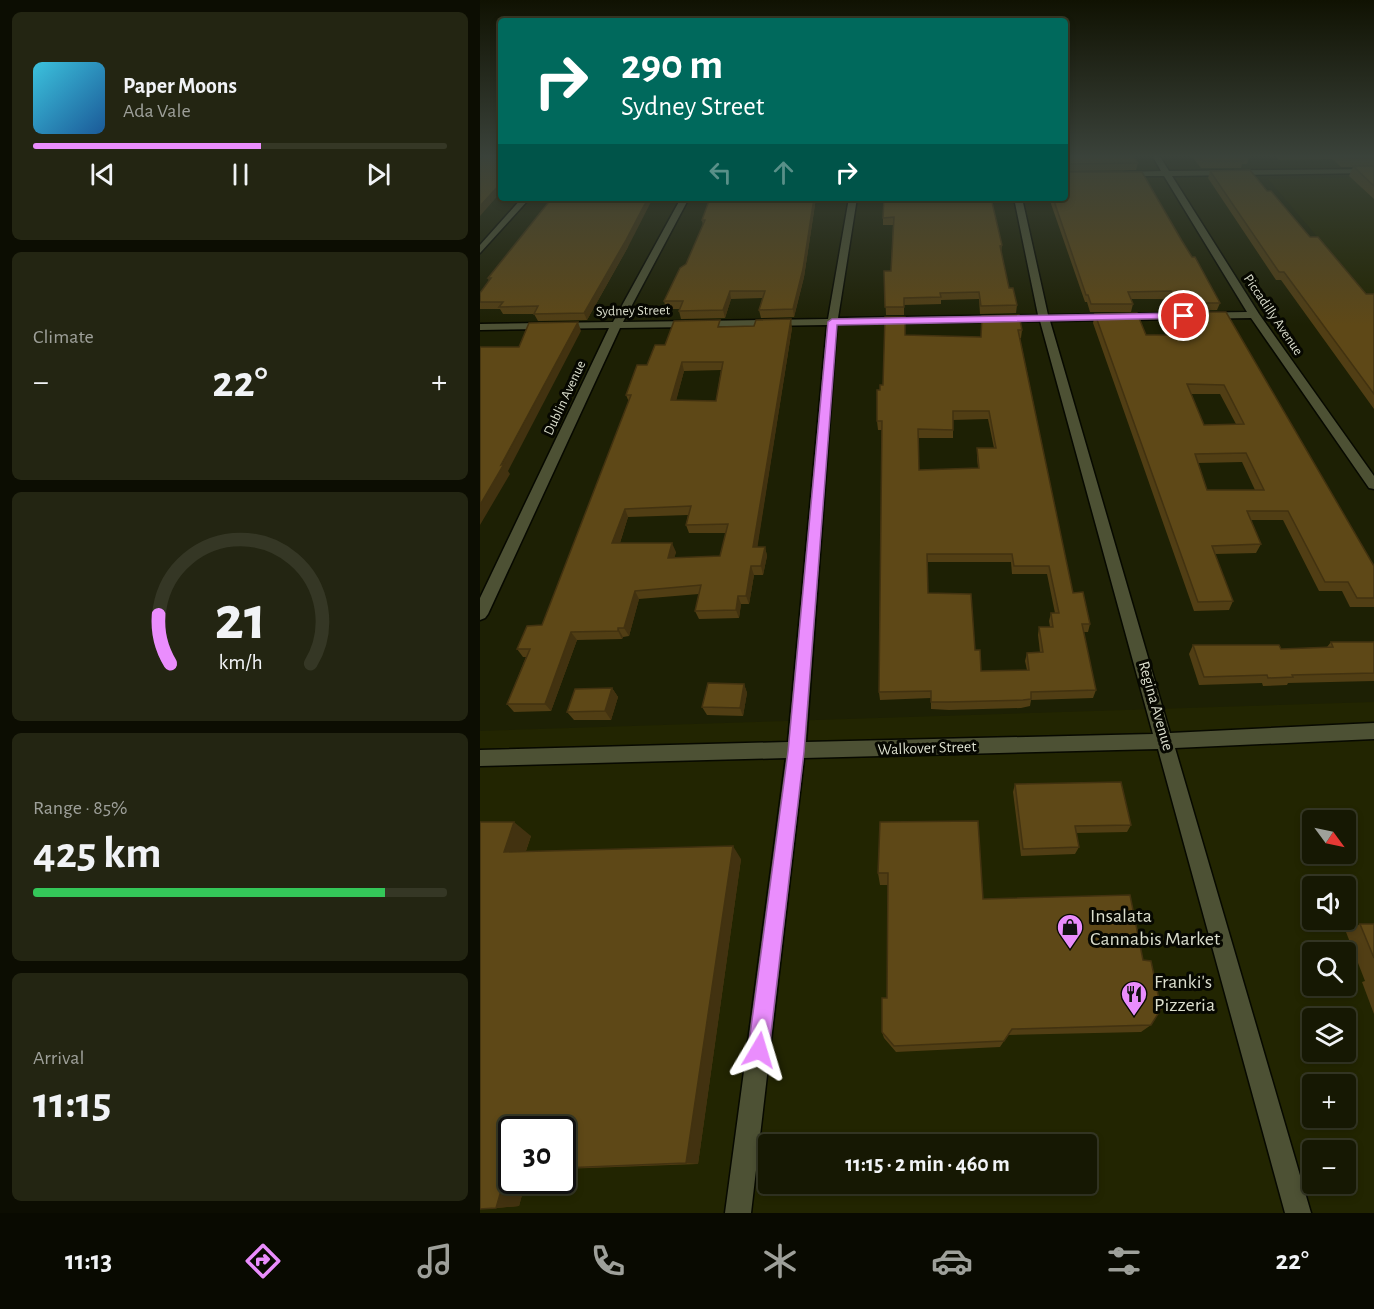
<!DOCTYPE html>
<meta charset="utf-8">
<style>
:root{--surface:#161803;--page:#232512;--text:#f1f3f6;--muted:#9ea09a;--line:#353725;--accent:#ea8dfd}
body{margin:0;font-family:"Alegreya Sans",sans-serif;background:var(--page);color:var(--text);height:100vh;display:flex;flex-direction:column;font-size:22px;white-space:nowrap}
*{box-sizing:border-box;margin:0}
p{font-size:20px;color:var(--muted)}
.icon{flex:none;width:33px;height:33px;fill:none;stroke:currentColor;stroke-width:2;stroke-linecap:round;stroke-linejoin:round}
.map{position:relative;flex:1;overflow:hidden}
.panel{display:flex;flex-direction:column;gap:12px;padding:12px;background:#0c0d02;width:480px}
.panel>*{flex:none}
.top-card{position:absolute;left:18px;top:18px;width:570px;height:183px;border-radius:6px;box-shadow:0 3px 9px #0003,0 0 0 2px var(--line);background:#00695c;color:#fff;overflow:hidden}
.needle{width:39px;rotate:123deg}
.tools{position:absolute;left:822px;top:810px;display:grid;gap:12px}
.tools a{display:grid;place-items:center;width:54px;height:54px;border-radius:6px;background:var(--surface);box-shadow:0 3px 9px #0003,0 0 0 2px var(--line);font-size:30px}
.speed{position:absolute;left:18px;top:1116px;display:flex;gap:12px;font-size:30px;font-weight:700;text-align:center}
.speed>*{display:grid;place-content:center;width:78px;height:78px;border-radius:50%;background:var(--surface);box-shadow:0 3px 9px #0003,0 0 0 2px var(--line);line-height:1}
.speed .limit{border:3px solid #111;border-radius:9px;background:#fff;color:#111}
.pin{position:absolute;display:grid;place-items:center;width:51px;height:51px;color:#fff;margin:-26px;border:3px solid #fff;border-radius:50%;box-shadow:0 2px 6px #0007}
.me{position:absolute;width:66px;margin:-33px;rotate:7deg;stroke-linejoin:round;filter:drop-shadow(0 0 4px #0008)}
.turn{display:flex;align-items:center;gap:21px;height:126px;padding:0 24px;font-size:27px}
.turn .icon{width:78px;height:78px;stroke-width:2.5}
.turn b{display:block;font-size:42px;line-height:51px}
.lanes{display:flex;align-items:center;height:57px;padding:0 24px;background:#0003;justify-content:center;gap:30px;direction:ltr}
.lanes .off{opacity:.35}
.big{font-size:45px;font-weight:700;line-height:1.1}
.panel .widget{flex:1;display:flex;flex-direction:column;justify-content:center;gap:9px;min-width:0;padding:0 21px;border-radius:9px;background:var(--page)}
.panel .dial{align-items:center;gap:0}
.dial svg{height:156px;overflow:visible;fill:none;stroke:var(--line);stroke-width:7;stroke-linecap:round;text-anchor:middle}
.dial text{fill:var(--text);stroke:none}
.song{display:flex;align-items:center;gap:18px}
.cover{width:72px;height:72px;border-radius:9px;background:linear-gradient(135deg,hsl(190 70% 55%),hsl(210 70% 35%))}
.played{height:6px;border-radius:3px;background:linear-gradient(90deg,var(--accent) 55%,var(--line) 55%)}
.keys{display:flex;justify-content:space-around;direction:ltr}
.heat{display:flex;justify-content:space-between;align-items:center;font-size:33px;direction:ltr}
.charge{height:9px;border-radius:4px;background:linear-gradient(90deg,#34c759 85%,var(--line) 0)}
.trip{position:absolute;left:278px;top:1134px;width:339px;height:60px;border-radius:6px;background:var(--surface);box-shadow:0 3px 9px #0003,0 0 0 2px var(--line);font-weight:700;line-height:60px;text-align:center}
.dock{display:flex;height:96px;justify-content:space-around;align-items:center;background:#090a01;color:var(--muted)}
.dock .icon{width:42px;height:42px}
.dock .active{color:var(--accent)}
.dock b{font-size:27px;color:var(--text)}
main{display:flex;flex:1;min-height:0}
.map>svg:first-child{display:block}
.built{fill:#222501;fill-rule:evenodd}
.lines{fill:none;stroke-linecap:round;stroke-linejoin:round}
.minor-casing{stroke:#070900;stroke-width:3}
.minor{fill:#4d5134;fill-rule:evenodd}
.wall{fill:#513e14;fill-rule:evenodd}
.shaded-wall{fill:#423210}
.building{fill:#5e4817;stroke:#423210;stroke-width:1.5;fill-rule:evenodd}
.route{fill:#ea8dfd;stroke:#985ca4;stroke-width:1.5}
.labels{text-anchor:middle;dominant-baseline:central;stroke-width:6;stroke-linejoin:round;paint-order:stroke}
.far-street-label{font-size:14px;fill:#dbdecd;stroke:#070801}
.street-label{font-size:16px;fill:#dbdecd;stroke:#070801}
.near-poi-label{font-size:20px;fill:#dbdecd;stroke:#070801;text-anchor:start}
</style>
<main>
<section class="panel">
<div class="widget">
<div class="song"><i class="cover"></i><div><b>Paper Moons</b><p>Ada Vale</p></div></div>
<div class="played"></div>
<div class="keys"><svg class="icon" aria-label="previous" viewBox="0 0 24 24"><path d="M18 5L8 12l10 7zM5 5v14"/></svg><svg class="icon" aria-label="pause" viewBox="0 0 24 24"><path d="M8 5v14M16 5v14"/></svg><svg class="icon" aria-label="next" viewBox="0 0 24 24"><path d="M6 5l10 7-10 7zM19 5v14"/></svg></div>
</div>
<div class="widget"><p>Climate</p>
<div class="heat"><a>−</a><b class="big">22°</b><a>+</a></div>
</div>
<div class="widget dial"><svg viewBox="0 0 100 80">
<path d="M14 69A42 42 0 1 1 86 69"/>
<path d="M14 69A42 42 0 0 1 8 44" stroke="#ea8dfd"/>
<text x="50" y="56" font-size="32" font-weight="700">21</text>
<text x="50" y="72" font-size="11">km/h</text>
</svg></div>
<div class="widget"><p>Range · 85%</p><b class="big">425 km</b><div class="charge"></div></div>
<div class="widget"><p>Arrival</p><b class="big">11:15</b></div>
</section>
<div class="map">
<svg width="894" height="1213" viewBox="0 0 894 1213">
<rect width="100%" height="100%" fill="#1d2004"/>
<!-- built -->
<path class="built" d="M894 177V299L891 300 788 179Z
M894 702V1213H0V731ZM832 820H866V854H832ZM832 886H866V920H832ZM832 952H866V986H832ZM832 1018H866V1052H832ZM832 1084H866V1118H832ZM32 1130H82V1180H32ZM288 1144H606V1184H288ZM832 1150H866V1184H832Z"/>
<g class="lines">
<!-- minor casing -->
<g class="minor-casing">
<path id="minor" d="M672 155H679L689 171 894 169V173L692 176 779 314 894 476V489L889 488 771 318 570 321 690 733 894 723V739L695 748 831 1213H805L678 749 324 758 271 1213H245L306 758 0 766V750L308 742 347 325 140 328 8 614 5 618 0 620V598L129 328 0 330V324L133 322 201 198H209L143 322 348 319 369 198H377L358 318 558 315 534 198H542L568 315 767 312 684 176H645L641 174 645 172 681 171ZM560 321 673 734 326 742 357 324Z
M42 198H50L0 253V245Z"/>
</g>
<!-- minor -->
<use href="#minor" class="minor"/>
</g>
<!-- wall -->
<path class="wall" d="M585 155 658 163 656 170 585 171Z
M711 155H768L769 157 767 164H762L761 168H721Z
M795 155H894V199L869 176 873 167H861L852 159 799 160Z
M730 171 787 191 830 237 886 294H894V409L801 280H796L728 178Z
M230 198H336L324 277 314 317 281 318 279 310 283 298 251 299 245 318 201 319 199 311 200 309H186L184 301 206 264 223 225 222 220Z
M457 198H511L522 245 521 252 529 288 537 305 536 313 500 314 499 299 461 300V304L424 305V315H406L404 271H411L413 225H403V218L421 199H457Z
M569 198H585L702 241 740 303 737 310 694 311 689 299H651L653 304 651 312H610L607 302H605Z
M148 247 107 320 58 321 54 314H23L20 309H0V293L9 281 8 278Z
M701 312 894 566V607H870L862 591H839L803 520H771L781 544 776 553 735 554 753 601 749 610 714 611 613 323 615 314 666 335H705L699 321ZM711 394H740L756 424 724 425ZM762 462 775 490H727L718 463Z
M502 316 542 330 541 338H540L593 593 610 624 608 632H603L616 690 613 698 551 700 550 706 541 708 469 710 451 709V698L400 700 399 692 402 430H398L397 421 400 390 403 385 425 335 501 337ZM508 419 514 448H497V457L498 468 439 470 438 438H473V420ZM447 562H531L532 574H567L575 613H571L569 621 570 627H559L558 635 560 652 547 653 545 661 547 670 501 671 495 650 448 593Z
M242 327 312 328 277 547H285L287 556 283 575H274L269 604H261L259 618 219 619 215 611 219 594 159 599 149 636 143 637 142 639 97 640 71 711 34 712 27 704 46 657H43L37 649 62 625 149 402 146 395 167 365 185 345ZM241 370 236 401 196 400 204 371ZM208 515 206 525 209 533H246L240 556 194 558 196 552 140 543 148 517Z
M851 642H894V681L808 683 807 685 783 686 782 683 719 685 709 654 713 645 801 649 847 647Z
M264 684 267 693 263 716 227 715 222 707Z
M132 688 138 697 131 720H94L87 712Z
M535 784 651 825 647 832 596 833 599 847 595 854 541 856 533 792Z
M0 822 51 836 46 851 261 859 218 1164 82 1169V1130H32V1180H46L39 1206 16 1208Z
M400 822 503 899 671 1025 661 1032 528 1035 520 1047 416 1052 404 1038 402 1032 407 998 408 885H400L398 873Z
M880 924H894V1014L882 982 885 981 866 932Z"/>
<!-- shaded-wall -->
<path class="shaded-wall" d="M21 183V192L0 216V206Z
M168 198H173L148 247 107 320 104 313Z
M334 198H336L324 277 314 317 313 309Z
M250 291 251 299 245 318 243 310Z
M311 319 312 328 276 556 273 547Z
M98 322 101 331 28 471 30 474 0 525V505Z
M202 362 204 371 194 409 191 400Z
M145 509 148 517 137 552 132 543Z
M192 543 196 552 192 567 188 558Z
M285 547 287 556 283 575 281 566Z
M271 566 274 575 269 604 266 596Z
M155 591 159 599 149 636 144 628Z
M258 596 261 604 259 618 256 610Z
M138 628 143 637 142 639 138 631Z
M91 632 97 640 71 711 65 704Z
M264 684 267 693 263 716 260 708Z
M132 688 138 697 131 720 125 711Z
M34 822 51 836 41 865 24 852Z
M253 846 261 859 218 1164 206 1163Z
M27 1170H32V1180H46L39 1206 16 1208Z"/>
<!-- building -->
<path class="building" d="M5 155H21V183L0 206V160Z
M585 155H653L658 163 586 164 585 169Z
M718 155H768L769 157H760L763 161H723Z
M861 155H894V158H864Z
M873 166H894V186Z
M770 170 787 191H791L830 237H838L886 294H894V394L804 272H799L730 171Z
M585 172H662L702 241 712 257H715L740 303H696L691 291 648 292 653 304H611L608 295H606L573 198H585Z
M72 198H168L146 240 104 313 54 314 58 306 19 307 23 302H0V293L11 278H8Z
M230 198H334L323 269 313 309 279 310 285 291H250L243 310 199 311 203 301H184L200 268 206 264 225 220H222Z
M404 198H420V199H458V198H511L522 245 520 246 529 288H533L537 305 501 306 499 292 460 293 461 297 424 298V307H405L404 271H411L414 217 403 218Z
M701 312H746L894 566V598H877L868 582H845L808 511H767L781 544 732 546 753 601 718 602 615 314 657 313 666 335H712ZM707 384 744 385 764 424 724 425ZM766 453 784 490H727L715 454Z
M539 315 542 330H538L593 593 603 592 610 624H602L616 690 551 692V699L543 700 469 702H451V691L399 692 402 421H397V390H400V385H403L405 317H425V335L501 337 502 316ZM473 411H509L516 448H497L499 468 439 470 438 429 473 430ZM447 554H532L534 566H569L579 613H571L573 627H559L563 652 547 653 549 670 501 671 500 650H495L491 594 448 593Z
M311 319 273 547H285L281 566H271L266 596H258L256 610 215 611 221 585 155 591 144 628H138V631L91 632 65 704H27L50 649H37L47 626 62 625 151 395H146L157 365H167L175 345H185L194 321 240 320 238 327 274 326 276 320ZM202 362H243L236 401 191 400ZM211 506 206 525 248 524 240 556 188 558 192 543H132L145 509Z
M98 322 21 465 24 464 0 505V347H39L49 323Z
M851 642H894V673L812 675 813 677 788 678 787 675 724 677 713 645H799L801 649 853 647Z
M228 683 264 684 260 708 222 707Z
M132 688 125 711 87 712 95 689Z
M641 782 651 825 595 826 599 847 543 849 535 784Z
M498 821 503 899 650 895 663 960 671 961 681 1009 671 1025 532 1029 524 1041 414 1046 402 1032V998H407L408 873H398L400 822Z
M0 822H34L24 852 253 846 206 1163 82 1168V1130H32V1170H27L16 1208 0 1209Z
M880 924H894V958Z"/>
<!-- sky -->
<linearGradient id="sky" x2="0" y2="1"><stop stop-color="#101202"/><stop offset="0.48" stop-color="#3a423a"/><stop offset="1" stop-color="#3a423a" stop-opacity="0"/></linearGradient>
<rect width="894" height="325" fill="url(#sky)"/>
<!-- route -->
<path class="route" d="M704 313 707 314V318L357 325 324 752 289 1050 286 1057 279 1060 271 1057 268 1050 308 752 348 322 352 319Z"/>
<!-- icons -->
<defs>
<g id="shop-pin" transform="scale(1.35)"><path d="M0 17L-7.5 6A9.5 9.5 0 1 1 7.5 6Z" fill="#ea8dfd" stroke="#070801"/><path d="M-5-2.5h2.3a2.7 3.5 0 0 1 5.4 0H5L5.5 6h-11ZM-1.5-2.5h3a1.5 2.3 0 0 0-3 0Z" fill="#111"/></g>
<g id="restaurant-pin" transform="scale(1.35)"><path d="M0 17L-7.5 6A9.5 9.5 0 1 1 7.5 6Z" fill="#ea8dfd" stroke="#070801"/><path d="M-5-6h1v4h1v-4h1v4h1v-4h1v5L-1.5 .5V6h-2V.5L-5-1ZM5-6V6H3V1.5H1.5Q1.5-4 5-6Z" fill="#111"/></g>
</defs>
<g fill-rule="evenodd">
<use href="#shop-pin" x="590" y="927"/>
<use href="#restaurant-pin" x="654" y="994"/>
</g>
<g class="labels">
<!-- far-street labels -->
<g class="far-street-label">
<text transform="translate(153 311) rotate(-1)">Sydney Street</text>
<text transform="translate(793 315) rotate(56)">Piccadilly Avenue</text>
<text transform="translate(85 398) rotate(-65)">Dublin Avenue</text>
</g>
<!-- street labels -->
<g class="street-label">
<text transform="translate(676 706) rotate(74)">Regina Avenue</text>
<text transform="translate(447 748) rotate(-2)">Walkover Street</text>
</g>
<!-- near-poi labels -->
<g class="near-poi-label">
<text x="610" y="916">Insalata<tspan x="610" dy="23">Cannabis Market</tspan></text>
<text x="674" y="982">Franki's<tspan x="674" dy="23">Pizzeria</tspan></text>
</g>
</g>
</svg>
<div class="tools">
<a><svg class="needle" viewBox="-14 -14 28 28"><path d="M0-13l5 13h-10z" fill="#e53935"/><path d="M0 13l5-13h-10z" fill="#9ea09a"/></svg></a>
<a><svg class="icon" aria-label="sound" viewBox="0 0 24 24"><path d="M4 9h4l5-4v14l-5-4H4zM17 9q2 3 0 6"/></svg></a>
<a><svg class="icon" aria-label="search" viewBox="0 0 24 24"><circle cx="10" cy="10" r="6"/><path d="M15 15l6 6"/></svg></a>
<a><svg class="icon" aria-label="layers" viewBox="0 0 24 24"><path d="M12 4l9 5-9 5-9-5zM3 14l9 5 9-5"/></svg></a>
<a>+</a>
<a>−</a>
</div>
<div class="speed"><div class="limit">30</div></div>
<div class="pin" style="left:704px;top:316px;background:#d93025"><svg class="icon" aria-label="arrive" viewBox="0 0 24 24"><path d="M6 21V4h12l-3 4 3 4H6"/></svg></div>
<svg class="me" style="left:279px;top:1050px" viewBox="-20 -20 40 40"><path d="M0-17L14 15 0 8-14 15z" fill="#ea8dfd" stroke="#fff" stroke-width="4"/></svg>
<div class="trip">11:15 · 2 min · 460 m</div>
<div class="top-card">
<div class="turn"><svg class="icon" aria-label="right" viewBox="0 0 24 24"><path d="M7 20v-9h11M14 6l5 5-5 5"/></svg><div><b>290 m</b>Sydney Street</div></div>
<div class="lanes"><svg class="icon off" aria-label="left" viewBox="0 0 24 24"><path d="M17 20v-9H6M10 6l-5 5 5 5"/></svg><svg class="icon off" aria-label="ahead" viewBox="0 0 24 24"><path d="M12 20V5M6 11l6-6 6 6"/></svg><svg class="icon" aria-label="right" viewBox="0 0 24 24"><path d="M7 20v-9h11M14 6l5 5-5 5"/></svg></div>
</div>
</div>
</main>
<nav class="dock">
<b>11:13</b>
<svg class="icon active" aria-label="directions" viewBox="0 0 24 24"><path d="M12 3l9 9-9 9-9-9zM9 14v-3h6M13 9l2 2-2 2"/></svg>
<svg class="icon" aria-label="music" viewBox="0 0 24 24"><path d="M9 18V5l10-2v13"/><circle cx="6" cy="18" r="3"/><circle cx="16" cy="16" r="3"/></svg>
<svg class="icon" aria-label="phone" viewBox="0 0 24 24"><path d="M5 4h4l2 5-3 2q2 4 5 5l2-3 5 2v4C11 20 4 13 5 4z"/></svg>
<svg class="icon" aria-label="climate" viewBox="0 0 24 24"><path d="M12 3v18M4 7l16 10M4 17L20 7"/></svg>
<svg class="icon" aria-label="car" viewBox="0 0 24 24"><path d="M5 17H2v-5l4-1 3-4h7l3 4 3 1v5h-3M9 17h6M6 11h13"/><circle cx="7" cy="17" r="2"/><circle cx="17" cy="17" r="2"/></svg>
<svg class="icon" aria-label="filters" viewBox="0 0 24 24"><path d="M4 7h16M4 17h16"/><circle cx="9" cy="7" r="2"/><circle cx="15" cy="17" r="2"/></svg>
<b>22°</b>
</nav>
